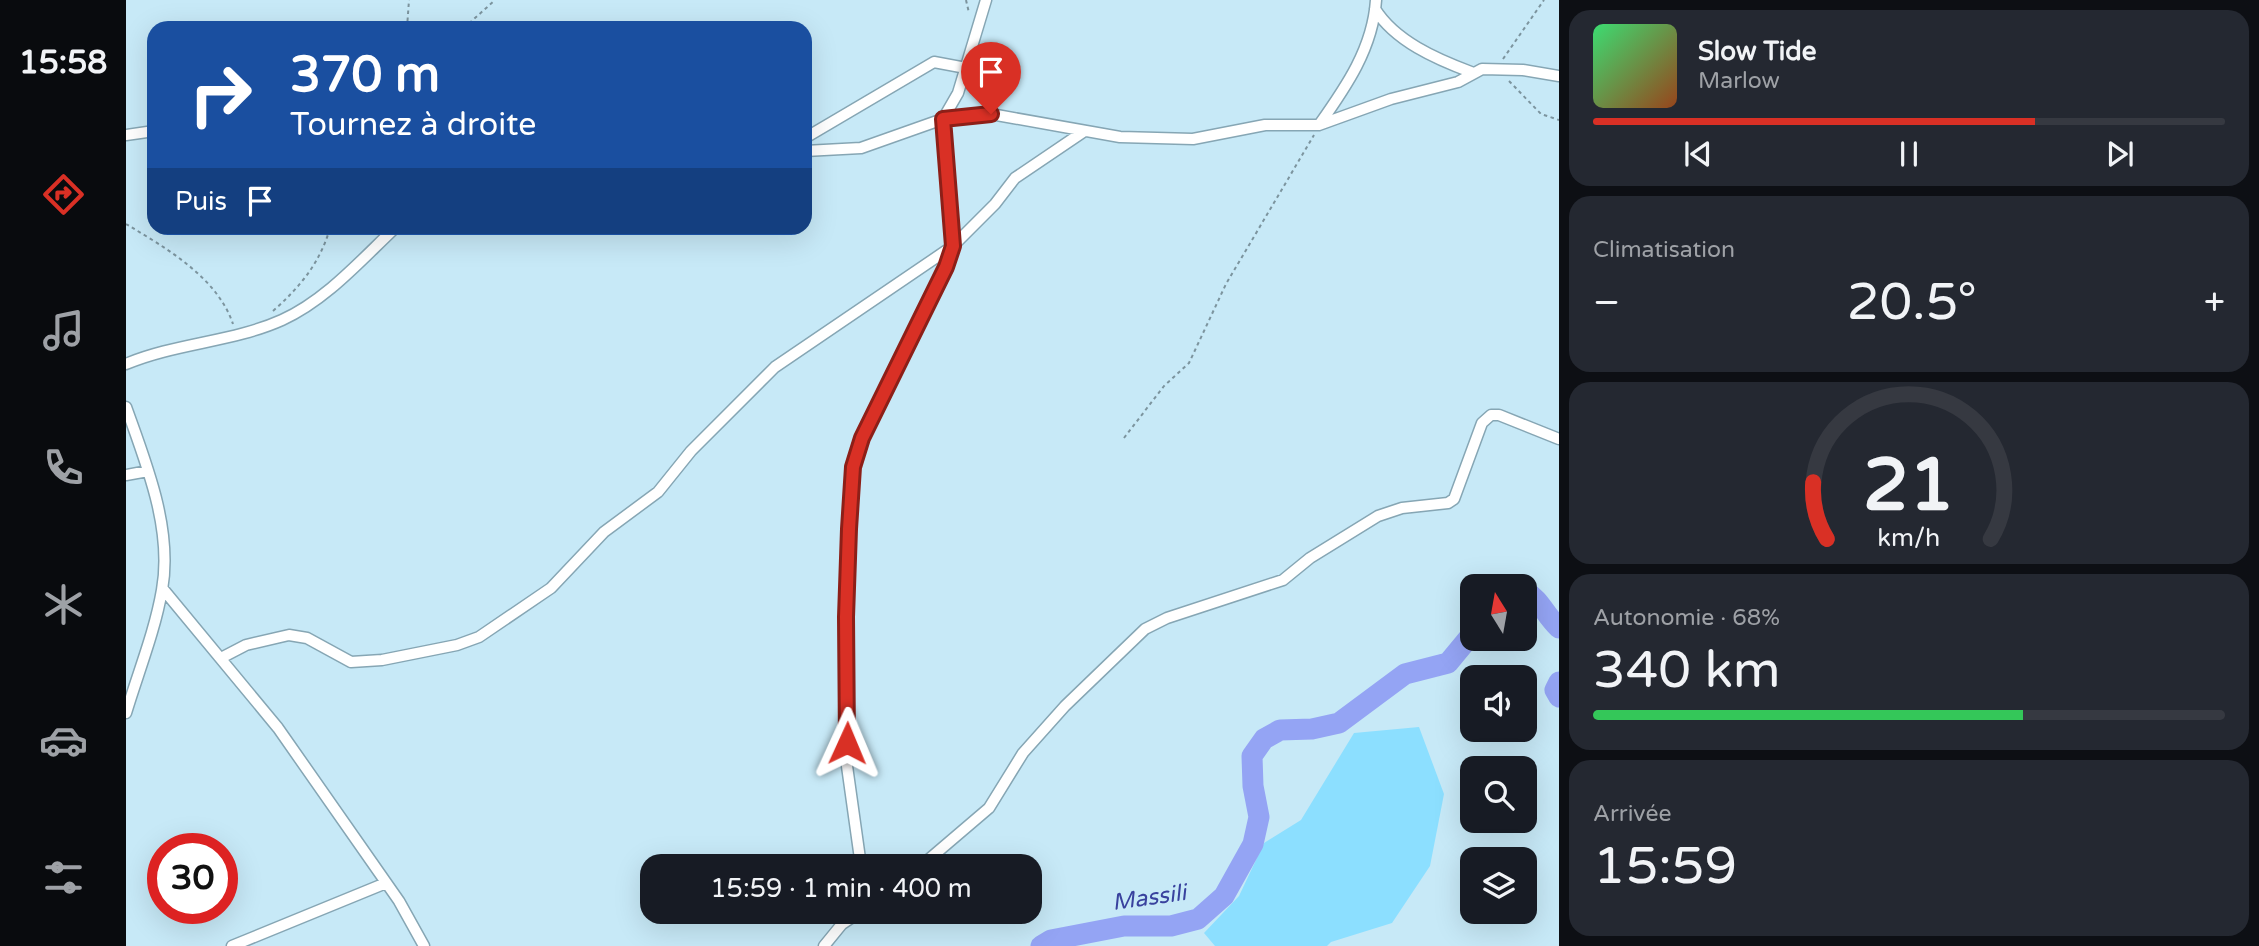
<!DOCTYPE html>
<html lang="fr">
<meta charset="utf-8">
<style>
:root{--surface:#171b24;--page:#242831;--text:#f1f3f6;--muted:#9ea1a6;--line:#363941;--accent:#d93025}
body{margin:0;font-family:"Varela Round",sans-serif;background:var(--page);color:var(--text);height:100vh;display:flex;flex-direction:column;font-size:26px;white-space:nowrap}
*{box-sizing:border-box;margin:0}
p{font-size:23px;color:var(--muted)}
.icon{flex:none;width:38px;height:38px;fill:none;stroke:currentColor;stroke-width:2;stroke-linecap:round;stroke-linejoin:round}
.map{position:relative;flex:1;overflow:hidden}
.sheet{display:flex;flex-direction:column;gap:10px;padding:10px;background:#0d0f14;width:700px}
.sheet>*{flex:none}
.banner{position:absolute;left:21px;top:21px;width:665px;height:214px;border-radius:21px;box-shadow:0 7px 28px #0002;background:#1a4fa0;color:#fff;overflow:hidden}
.needle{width:46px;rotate:349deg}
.fabs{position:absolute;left:1334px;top:574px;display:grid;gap:14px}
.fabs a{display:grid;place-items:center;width:77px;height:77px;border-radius:14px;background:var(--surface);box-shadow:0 7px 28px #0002;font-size:35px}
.speed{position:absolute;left:21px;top:833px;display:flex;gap:14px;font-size:35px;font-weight:700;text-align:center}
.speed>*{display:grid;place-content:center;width:91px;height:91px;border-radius:50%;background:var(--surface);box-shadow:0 7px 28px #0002;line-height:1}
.speed .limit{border:10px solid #d22;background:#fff;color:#111}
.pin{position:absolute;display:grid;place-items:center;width:60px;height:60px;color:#fff;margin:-72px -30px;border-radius:50% 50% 50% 0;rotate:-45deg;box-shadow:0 0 7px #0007}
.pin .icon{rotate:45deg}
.me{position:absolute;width:77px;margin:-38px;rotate:1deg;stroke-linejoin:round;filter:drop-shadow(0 0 5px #0008)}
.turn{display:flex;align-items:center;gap:24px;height:147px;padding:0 28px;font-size:32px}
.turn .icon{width:91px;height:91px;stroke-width:2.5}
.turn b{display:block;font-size:49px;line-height:60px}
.then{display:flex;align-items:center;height:66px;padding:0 28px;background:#0003;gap:14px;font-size:26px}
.big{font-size:52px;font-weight:600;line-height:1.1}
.sheet .widget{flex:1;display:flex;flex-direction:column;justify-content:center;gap:10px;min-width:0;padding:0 24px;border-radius:21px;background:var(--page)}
.sheet .dial{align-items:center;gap:0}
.dial svg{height:182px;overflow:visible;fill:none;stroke:var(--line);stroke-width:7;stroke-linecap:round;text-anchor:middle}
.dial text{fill:var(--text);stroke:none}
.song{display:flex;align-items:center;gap:21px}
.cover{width:84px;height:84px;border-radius:10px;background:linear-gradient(135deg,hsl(140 70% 55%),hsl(20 70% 35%))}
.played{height:7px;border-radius:4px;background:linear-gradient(90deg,var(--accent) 70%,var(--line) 70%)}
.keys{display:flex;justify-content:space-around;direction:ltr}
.heat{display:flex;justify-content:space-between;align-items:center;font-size:38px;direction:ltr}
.charge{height:10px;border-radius:5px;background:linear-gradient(90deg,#34c759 68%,var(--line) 0)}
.trip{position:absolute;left:514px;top:854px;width:402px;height:70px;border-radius:21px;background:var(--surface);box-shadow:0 7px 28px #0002;font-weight:600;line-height:70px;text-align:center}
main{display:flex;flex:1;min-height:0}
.tabs{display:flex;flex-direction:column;width:126px;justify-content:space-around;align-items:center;background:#090b0e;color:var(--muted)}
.tabs .icon{width:49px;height:49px}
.tabs .active{color:var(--accent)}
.tabs b{font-size:32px;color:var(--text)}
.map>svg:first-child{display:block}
.green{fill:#8cdfff}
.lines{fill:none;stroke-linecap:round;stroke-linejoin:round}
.river{stroke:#94a4f4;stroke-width:21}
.minor-casing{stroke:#86a6b4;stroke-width:13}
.path{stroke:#7c949e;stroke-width:2;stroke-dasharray:3.5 3.5;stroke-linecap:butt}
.minor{stroke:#fff;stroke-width:10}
.route-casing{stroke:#8d1f18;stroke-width:18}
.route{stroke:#d93025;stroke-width:12}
.labels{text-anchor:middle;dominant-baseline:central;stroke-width:7;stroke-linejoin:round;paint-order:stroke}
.water-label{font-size:23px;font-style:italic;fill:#39429e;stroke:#c7e9f7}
</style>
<main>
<nav class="tabs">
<b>15:58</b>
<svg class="icon active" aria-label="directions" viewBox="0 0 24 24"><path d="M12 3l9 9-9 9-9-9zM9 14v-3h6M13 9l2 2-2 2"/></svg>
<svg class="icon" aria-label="music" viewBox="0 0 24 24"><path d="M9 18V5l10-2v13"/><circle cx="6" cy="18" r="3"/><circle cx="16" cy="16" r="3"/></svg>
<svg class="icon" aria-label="phone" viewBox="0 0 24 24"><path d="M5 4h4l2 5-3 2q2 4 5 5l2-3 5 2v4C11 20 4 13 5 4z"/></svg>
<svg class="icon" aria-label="climate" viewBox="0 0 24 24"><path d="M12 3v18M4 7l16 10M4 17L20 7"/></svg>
<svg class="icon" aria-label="car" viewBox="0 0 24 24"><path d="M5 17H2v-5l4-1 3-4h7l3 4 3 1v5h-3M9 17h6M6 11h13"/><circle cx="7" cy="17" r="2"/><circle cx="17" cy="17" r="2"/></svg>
<svg class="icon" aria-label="filters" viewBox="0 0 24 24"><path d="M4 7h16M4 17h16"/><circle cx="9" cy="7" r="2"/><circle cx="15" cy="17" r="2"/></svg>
</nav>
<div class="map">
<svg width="1433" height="946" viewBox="0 0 1433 946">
<rect width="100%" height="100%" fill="#c7e9f7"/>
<!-- green -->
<path class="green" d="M1293 727 1318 794 1304 866 1266 923 1205 942 1201 946H1089L1078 933 1113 896 1138 843 1175 820 1228 733Z"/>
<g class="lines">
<!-- river -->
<path class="river" d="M1398 590C1415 600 1419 615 1433 628
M1433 682 1429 690 1433 697
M915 946 925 940 998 926H1045L1072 919 1098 896 1127 844 1133 817 1127 786 1126 756 1138 739 1154 730 1186 729 1213 723 1279 674 1322 663 1346 634"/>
<!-- minor casing -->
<g class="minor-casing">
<path id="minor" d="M1249 9C1269 41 1310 59 1345 72
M1193 125C1220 87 1247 48 1250 0
M0 135 28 131
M679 138 808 62 840 68
M679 151 735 148 817 119 865 114 994 137 1067 139 1139 125H1193L1265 99 1332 82 1356 69 1397 70 1433 76
M0 364C50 343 107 342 156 320 200 300 235 260 269 228
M0 407C20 463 47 529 36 590 29 631 12 673 0 713
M0 475 22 471
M37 589 152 728 273 901 298 946
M95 658 120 645 163 635 181 638 225 662 256 660 331 645 353 637 425 588 478 532 532 492 565 451 649 367 827 246 869 204 889 178 957 132
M735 866 721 766 720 617 727 467 736 438 820 267 827 246 817 119 832 93 860 0
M795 866 863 808 897 753 939 706 1019 629 1041 618 1157 580 1184 558 1252 516 1276 508 1322 503 1328 499 1356 423 1365 415H1373L1433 439
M106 946 260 883
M698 946 716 924 734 912"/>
</g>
<!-- path -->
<path class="path" d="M840 0 843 13
M281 28 283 0
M338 28 369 0
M1377 59 1418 0
M1383 81 1415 114 1433 120
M0 224C40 248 91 277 107 324
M147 311C174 287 194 263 204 228
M998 438 1038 386 1063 363 1100 284 1188 135"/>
<!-- minor -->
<use href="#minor" class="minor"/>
</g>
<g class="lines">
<!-- route casing -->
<g class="route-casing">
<path id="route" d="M721 743 720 617 723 529 727 467 736 438 820 267 827 246 817 119 865 114"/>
</g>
<!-- route -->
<use href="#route" class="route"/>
</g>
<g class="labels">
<!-- water labels -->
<g class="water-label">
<text transform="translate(1023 898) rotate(-8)">Massili</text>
</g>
</g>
</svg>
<div class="fabs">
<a><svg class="needle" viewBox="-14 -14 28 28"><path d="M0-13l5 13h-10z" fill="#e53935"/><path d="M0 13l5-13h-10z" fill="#9ea1a6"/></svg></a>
<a><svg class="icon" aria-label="sound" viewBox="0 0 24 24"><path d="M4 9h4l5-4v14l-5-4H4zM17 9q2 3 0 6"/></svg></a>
<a><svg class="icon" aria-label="search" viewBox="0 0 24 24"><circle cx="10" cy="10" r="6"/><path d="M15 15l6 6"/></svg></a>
<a><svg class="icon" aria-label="layers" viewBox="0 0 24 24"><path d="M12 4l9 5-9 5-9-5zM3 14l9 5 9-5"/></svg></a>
</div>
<div class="speed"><div class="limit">30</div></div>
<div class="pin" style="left:865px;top:114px;background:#d93025"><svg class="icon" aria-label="arrive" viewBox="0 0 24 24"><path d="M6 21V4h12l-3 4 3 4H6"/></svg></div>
<svg class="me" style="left:721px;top:743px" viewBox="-20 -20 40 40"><path d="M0-17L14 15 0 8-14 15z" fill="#d93025" stroke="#fff" stroke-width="4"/></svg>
<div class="trip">15:59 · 1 min · 400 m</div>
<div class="banner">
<div class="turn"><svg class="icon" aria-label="right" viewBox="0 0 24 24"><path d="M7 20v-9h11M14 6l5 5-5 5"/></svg><div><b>370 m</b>Tournez à droite</div></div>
<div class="then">Puis<svg class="icon" aria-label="arrive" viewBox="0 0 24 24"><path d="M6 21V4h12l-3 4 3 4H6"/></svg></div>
</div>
</div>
<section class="sheet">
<div class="widget">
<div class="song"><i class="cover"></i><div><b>Slow Tide</b><p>Marlow</p></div></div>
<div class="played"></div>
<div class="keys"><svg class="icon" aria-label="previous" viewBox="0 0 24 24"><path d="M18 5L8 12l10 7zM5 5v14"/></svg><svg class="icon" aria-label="pause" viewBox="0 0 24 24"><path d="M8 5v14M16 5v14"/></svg><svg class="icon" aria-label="next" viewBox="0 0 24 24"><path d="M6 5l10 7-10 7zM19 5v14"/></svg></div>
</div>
<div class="widget"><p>Climatisation</p>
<div class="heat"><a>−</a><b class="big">20.5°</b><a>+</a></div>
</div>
<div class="widget dial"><svg viewBox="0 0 100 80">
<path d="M14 69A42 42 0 1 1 86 69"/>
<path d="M14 69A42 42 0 0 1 8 44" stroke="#d93025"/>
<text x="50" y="56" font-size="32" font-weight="700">21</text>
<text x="50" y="72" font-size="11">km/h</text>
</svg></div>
<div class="widget"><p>Autonomie · 68%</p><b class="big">340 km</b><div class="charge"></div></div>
<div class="widget"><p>Arrivée</p><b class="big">15:59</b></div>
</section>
</main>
